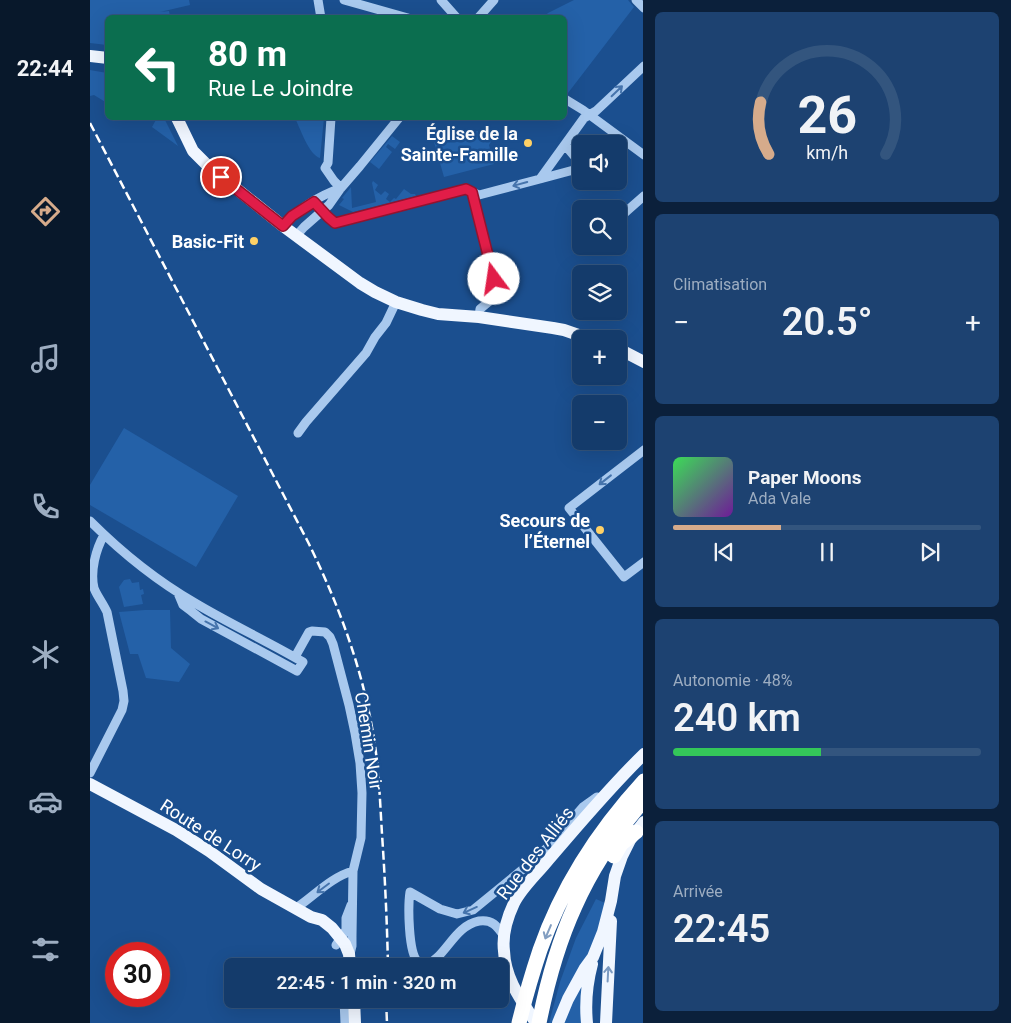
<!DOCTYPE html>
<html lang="fr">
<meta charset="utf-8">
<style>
:root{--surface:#143b6b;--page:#1d4271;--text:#f1f3f6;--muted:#9dadc1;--line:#33557e;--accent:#d6ab8b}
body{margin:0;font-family:Roboto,sans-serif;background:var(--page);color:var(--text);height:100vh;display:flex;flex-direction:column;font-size:19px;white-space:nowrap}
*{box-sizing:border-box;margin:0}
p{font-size:16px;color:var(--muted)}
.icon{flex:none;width:28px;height:28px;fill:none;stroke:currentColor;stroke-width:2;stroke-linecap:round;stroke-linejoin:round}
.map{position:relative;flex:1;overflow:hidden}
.panel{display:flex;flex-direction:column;gap:12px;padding:12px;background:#0b203b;width:368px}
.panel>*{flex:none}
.guide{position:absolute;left:15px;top:15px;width:462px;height:105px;border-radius:8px;box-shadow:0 5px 20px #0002,0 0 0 1px var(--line);background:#0b6e4f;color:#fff;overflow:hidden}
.fabs{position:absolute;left:482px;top:135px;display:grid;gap:10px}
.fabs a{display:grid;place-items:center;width:55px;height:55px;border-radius:8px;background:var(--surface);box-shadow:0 5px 20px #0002,0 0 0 1px var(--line);font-size:25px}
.speed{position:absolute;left:15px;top:942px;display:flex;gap:10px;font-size:25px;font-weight:700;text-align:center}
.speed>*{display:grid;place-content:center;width:65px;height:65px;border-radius:50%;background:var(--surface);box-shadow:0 5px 20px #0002,0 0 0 1px var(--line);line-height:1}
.speed .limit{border:8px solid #d22;background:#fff;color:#111}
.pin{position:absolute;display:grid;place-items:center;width:42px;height:42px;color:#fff;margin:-21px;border:2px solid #fff;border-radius:50%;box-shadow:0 1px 5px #0007}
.me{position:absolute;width:55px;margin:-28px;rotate:346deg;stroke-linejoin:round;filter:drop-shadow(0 0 4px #0008)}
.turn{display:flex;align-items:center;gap:18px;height:105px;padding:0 20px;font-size:22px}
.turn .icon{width:65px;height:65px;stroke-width:2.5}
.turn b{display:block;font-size:35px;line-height:42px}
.big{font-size:38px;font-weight:600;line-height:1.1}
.panel .widget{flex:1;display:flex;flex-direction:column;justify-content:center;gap:8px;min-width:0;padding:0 18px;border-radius:8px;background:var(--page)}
.panel .dial{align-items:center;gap:0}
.dial svg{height:130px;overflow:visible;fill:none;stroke:var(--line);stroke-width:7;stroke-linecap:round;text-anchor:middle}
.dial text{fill:var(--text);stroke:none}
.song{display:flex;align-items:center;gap:15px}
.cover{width:60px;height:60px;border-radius:8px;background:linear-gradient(135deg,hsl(130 70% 55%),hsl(280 70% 35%))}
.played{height:5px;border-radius:2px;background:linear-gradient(90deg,var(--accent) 35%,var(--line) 35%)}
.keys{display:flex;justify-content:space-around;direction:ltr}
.heat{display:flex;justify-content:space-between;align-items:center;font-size:28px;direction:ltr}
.charge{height:8px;border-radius:4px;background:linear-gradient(90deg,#34c759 48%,var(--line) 0)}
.trip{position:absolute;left:134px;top:958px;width:285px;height:50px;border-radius:8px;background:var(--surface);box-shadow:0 5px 20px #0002,0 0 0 1px var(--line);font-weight:600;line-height:50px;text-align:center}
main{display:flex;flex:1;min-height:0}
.menu{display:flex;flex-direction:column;width:90px;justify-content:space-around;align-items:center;background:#08182b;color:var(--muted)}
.menu .icon{width:35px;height:35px}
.menu .active{color:var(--accent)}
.menu b{font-size:22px;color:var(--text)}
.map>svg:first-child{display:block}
.green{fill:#2461a8}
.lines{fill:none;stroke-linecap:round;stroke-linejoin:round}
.minor{stroke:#a9c9ee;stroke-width:9}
.major{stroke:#f0f6ff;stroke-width:12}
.highway{stroke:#fff;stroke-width:15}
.rail{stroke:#fff;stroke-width:2.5;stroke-dasharray:9 4;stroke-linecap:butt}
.oneway{stroke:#4674ac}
.oneway2{stroke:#829ec1}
.oneway3{stroke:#7b9ac1}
.route-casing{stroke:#92132f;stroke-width:12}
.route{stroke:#e11d48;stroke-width:9}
.poi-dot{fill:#ffd166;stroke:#1b4f8f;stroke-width:2}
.labels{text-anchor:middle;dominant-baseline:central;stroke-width:5;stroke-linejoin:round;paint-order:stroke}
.poi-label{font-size:18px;font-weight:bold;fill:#fff;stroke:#1b4f8f;text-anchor:end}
.street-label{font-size:18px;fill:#fff;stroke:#1b4f8f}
</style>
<main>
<nav class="menu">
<b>22:44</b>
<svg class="icon active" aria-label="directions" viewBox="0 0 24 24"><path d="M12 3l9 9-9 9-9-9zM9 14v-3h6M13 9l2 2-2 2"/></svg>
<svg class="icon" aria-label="music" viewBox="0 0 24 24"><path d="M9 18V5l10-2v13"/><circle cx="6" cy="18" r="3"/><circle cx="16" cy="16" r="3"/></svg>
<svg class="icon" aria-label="phone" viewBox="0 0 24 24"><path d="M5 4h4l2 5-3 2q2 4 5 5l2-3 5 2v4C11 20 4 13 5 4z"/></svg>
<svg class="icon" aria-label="climate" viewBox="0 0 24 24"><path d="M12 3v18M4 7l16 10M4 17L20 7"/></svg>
<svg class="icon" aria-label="car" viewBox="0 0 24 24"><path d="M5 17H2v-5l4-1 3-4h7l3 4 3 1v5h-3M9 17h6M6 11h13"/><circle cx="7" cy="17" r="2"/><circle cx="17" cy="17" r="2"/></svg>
<svg class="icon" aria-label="filters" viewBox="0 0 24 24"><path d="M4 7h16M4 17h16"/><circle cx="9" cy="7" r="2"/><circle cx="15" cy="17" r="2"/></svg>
</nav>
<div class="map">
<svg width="554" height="1023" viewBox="0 0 554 1023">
<rect width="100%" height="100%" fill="#1b4f8f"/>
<!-- green -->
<path class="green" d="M0 0H99L100 5 70 12 79 11 80 17 18 18 17 45 0 43Z
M484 0H538L544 7 478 93 475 91V18L454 17 458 13Z
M0 70 17 73V103L4 95 0 96Z
M67 118H74L88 146 62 127Z
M205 118H234L230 158C219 155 210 128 205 118Z
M399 125 402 140 399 145 404 164 354 177 344 142 395 129V127Z
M302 136 310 142 305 149 298 144 296 147 302 152 289 169 280 162Z
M283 181 288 185 285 190 291 195 295 191 299 194 296 199 300 202 304 198 306 199 314 189 321 194H325L326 196 263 212 249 205 254 199 252 198 261 187 262 208 286 202 282 183Z
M34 428 148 496 106 567 0 505V485Z
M40 579 42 583 49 582 50 590 53 589 54 594 51 595 53 604 34 607 29 587 34 580Z
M55 610H80L81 648 100 664 89 682 56 678 48 654H40L29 612Z
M506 899 515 903 505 942 465 1023H459L470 982 486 938Z
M497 970 492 1023H473Z"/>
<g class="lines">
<!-- minor -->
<path class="minor" d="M228 0 231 18
M254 0 318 18
M351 0 367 18
M546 0 554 8
M388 18 404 0
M475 99 493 110 554 155
M241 118 238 163 235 168 244 181 251 188
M475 145 491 164
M450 179 491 168
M382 191 408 294 390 309 389 317
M223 202 242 221 245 223 250 222 376 189 389 195 450 179 494 118 506 111 554 66
M530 217 554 196
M193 226C208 209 229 196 251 188
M206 236 214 227 239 205 251 188 270 166 309 118
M208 433 216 422 276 353 285 337 296 323 306 302
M554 450 479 508 534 577 554 562
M0 521C31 552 67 581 105 603 140 624 177 641 213 662L207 671 111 619 101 611 93 605 88 593
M205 657 219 632 222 631 235 632 240 637 243 644 259 705 265 733 270 763 272 793 271 838 263 871 262 936V946L260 954
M0 773 32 710 34 701 33 691 17 612C13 603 7 596 4 588 0 571 6 549 14 535
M206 908C224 896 241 877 263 871
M414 936C407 926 402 919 389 921 364 926 357 956 335 966 332 965 330 964 328 962 318 953 318 905 320 892L350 909 367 914 383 910 438 865 460 845 493 807 507 797
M246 945 256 930V918L261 905
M254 999 255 1023"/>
<!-- major -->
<path class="major" d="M0 56 18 58
M87 118 103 151 118 166 193 226 270 283 285 292 306 302 332 310 348 314 389 317 463 328 474 330 500 339
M529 349 554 362
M0 784 86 830 119 851 171 889 221 917 232 920 242 928 255 944 259 954 260 966
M264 999 265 1023
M446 1023C431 1000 415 979 414 951 412 935 417 918 424 903 432 887 448 873 459 859 490 823 520 787 554 754
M468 1023 478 999 495 968 503 957 513 932 521 901 525 876 532 856 540 840 554 822
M497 1023C495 1003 497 983 502 964
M516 1023 521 921"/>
<!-- highway -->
<path class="highway" d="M524 856 531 844 546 832
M429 1023C435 998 442 974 450 950 472 887 509 830 554 781
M449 1023C457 983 468 943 485 906 502 868 526 832 554 800"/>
<!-- rail -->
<path class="rail" d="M0 123 218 542C249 605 273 670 284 739 289 770 290 802 292 834 295 878 297 922 298 966
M296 999 297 1023"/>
</g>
<!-- one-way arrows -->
<defs><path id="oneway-shaft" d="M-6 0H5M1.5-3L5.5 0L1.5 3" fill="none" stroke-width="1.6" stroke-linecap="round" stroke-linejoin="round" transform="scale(1.25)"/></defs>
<g class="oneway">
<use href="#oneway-shaft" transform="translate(527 91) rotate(-44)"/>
<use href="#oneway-shaft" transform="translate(430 184) rotate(165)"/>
<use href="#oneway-shaft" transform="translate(515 480) rotate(142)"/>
<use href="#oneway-shaft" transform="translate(122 625) rotate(28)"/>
<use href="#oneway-shaft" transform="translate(233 888) rotate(143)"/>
<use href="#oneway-shaft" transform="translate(380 910) rotate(156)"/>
</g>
<use class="oneway2" href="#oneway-shaft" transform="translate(458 932) rotate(113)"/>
<use class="oneway3" href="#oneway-shaft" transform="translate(518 974) rotate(-87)"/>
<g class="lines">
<!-- route casing -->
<g class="route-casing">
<path id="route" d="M131 177 193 226 202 216 224 202 238 217 245 223 376 189 382 192 404 279"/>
</g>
<!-- route -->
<use href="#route" class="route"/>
</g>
<!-- markers -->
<g class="poi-dot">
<circle cx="438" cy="143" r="5"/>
<circle cx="164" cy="241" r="5"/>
<circle cx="510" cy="530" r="5"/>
</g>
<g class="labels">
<!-- poi labels -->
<g class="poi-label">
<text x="428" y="133">Église de la<tspan x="428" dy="21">Sainte-Famille</tspan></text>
<text x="154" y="241">Basic-Fit</text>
<text x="500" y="520">Secours de<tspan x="500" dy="21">l’Éternel</tspan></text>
</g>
<!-- street labels -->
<g class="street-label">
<text transform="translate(279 741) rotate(81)">Chemin Noir</text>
<text transform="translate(121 835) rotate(33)">Route de Lorry</text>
<text transform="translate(445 853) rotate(-52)">Rue des Alliés</text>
</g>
</g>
</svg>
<div class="fabs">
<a><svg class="icon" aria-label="sound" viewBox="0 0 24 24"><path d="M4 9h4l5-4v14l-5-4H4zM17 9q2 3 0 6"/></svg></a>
<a><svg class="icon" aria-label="search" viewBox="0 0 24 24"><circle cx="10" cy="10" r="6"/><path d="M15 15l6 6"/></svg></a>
<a><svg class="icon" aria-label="layers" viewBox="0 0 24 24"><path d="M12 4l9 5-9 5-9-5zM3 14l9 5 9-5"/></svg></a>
<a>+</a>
<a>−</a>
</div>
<div class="speed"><div class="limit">30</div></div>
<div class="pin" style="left:131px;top:177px;background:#d93025"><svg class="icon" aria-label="arrive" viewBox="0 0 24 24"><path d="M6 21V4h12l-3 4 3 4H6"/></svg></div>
<svg class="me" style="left:404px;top:279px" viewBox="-20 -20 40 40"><circle r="19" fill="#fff"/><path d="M0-13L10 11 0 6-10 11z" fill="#e11d48"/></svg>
<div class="trip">22:45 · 1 min · 320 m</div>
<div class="guide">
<div class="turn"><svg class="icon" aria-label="left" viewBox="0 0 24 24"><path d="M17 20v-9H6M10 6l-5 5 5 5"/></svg><div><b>80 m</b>Rue Le Joindre</div></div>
</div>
</div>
<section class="panel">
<div class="widget dial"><svg viewBox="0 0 100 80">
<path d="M14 69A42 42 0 1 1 86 69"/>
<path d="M14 69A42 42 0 0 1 9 37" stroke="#d6ab8b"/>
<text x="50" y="56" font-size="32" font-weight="700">26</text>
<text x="50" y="72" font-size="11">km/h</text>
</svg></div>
<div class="widget"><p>Climatisation</p>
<div class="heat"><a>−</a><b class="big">20.5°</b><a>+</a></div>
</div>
<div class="widget">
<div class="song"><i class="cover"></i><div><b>Paper Moons</b><p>Ada Vale</p></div></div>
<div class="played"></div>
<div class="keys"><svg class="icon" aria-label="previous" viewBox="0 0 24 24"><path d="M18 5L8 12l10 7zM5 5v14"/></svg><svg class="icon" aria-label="pause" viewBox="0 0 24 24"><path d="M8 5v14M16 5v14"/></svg><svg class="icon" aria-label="next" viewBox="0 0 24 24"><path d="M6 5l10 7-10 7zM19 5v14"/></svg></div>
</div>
<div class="widget"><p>Autonomie · 48%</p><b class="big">240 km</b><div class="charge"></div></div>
<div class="widget"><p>Arrivée</p><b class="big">22:45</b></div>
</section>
</main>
